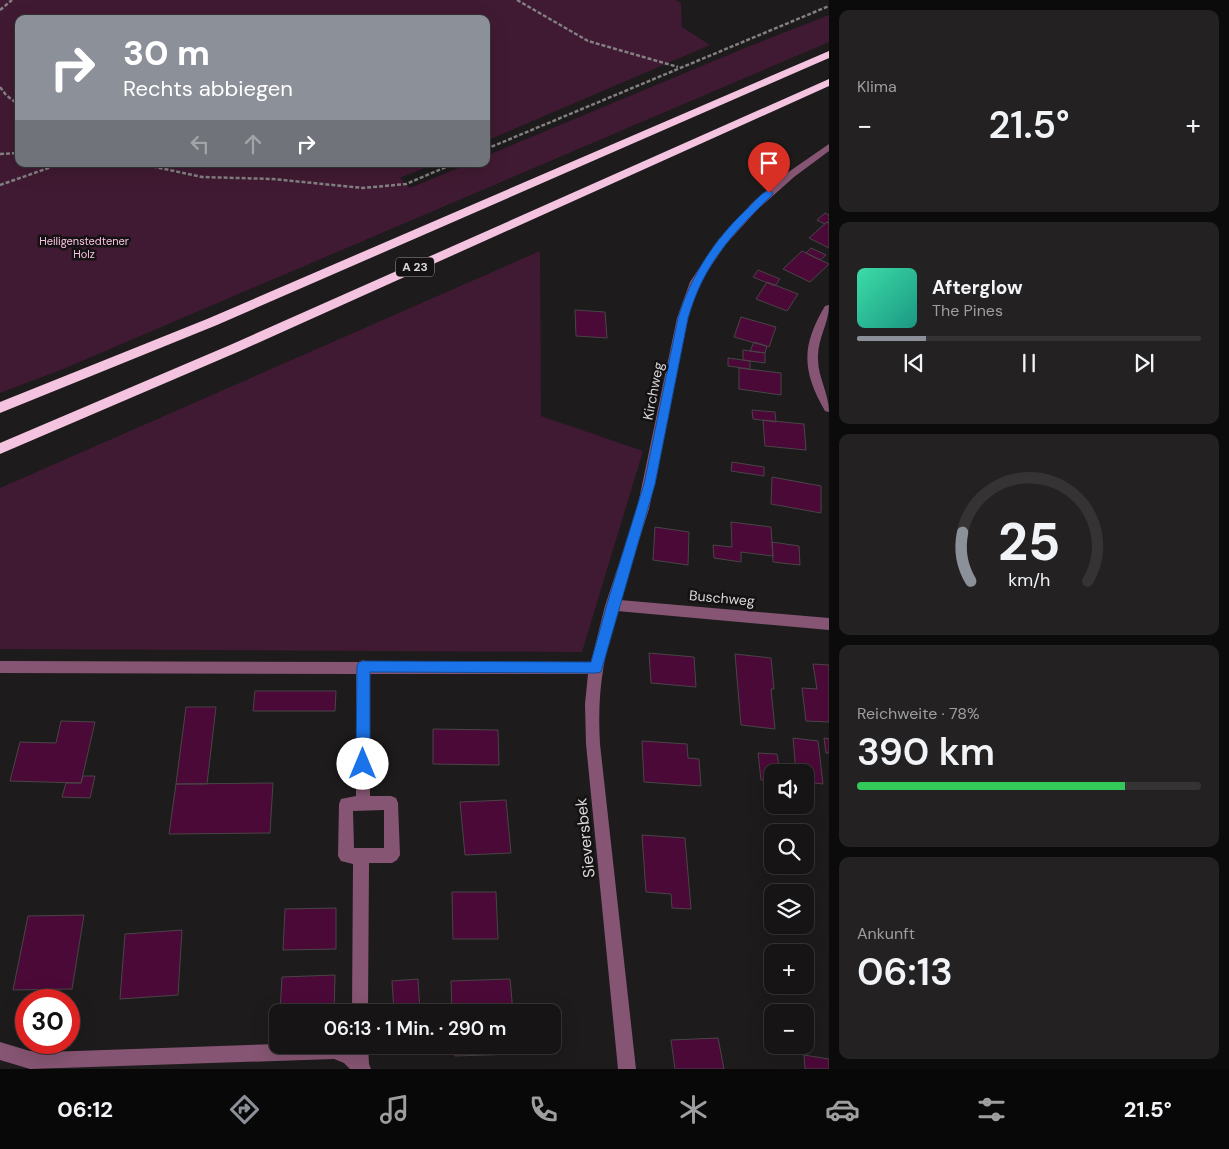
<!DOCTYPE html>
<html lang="de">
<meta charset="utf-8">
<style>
:root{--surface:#161415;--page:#232122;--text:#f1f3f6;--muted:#9e9ea0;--line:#353334;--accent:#8c9099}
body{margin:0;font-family:"DM Sans",sans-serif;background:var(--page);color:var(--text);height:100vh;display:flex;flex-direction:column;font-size:19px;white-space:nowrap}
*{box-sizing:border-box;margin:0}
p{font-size:16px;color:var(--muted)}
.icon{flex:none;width:28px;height:28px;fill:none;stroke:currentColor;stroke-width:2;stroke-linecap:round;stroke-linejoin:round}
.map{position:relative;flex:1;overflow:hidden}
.drawer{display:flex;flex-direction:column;gap:10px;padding:10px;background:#0c0b0c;width:400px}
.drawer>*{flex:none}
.hud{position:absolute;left:15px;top:15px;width:475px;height:152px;border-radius:10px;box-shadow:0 5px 20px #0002,0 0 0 1px var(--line);background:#8c9099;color:#fff;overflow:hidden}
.controls{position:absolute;left:764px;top:764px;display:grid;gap:10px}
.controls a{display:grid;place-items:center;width:50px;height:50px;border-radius:10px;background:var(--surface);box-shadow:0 5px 20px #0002,0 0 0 1px var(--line);font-size:25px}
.speed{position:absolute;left:15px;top:989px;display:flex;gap:10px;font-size:25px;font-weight:700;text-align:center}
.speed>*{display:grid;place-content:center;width:65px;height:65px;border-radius:50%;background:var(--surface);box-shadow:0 5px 20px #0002,0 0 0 1px var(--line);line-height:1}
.speed .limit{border:8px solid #d22;background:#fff;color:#111}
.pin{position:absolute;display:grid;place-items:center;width:42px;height:42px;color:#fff;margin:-51px -21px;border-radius:50% 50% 50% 0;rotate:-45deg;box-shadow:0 0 5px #0007}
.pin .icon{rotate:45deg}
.me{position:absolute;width:55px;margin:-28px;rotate:0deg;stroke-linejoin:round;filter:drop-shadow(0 0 4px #0008)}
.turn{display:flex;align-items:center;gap:18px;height:105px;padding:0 25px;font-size:22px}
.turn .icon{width:65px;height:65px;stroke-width:2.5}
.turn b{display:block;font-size:35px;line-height:42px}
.lanes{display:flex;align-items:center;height:48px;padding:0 25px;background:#0003;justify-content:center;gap:25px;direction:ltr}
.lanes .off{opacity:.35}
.big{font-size:38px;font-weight:600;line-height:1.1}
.drawer .widget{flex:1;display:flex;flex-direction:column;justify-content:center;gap:8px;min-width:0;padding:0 18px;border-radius:10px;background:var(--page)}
.drawer .dial{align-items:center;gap:0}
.dial svg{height:130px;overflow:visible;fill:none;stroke:var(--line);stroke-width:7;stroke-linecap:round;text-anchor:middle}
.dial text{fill:var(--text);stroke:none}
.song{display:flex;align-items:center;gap:15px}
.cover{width:60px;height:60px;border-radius:8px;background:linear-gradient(135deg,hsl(160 70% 55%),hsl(170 70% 35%))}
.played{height:5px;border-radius:2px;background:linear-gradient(90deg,var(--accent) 20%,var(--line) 20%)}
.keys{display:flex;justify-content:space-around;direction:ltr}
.heat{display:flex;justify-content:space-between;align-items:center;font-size:28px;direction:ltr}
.charge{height:8px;border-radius:4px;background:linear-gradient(90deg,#34c759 78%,var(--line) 0)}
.trip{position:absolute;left:269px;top:1004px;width:292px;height:50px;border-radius:10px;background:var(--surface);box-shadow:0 5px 20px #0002,0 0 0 1px var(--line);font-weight:600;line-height:50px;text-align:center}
.dock{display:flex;height:80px;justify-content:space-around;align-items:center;background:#090808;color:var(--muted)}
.dock .icon{width:35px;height:35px}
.dock .on{color:var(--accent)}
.dock b{font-size:22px;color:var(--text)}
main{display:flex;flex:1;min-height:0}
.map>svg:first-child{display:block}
.green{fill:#401a32}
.building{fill:#4b0938;stroke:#484546}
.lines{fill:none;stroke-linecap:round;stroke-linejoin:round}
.path{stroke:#828081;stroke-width:2.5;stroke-dasharray:4 2;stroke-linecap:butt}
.minor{fill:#865573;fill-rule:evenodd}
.highway{fill:#f4c3df;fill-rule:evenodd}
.route{fill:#1a73e8;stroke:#114b97}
.labels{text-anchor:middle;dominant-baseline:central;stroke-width:5;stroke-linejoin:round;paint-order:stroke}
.far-park-label{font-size:11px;fill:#fec1e4;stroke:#141213}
.shield{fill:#141213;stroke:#9f9d9e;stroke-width:1}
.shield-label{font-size:12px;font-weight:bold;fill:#dad8d9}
.street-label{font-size:14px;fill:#dad8d9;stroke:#141213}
.near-street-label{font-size:16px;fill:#dad8d9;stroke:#141213}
</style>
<main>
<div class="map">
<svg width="829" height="1069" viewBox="0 0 829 1069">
<rect width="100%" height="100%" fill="#1d1b1c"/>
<!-- green -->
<path class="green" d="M0 0H675L681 3 682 27 710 45 486 141V19H19V164H434L400 178 410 188 468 164H486V156L745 48 829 15V42L63 369 0 393Z
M540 251 541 416 643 451 582 652 0 649V488Z"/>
<!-- building -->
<path class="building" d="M825 213 829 215V223L827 222 825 224 817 220Z
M827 222 829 223V248L809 238Z
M811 248 826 255 820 260 806 253Z
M802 251 829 264 810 282 783 269Z
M758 270 780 279 775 286 753 277Z
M767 282 798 294 787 311 756 299Z
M575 310 605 312 607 338 576 336Z
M741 317 776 327 769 347 734 337Z
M754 342 767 346 765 353 750 351Z
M743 350 765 353V363L743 360Z
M728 358 750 361V369L728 366Z
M739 368 781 373V395L739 389Z
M752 410 775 412 776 422 753 419Z
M763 420 804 424 806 450 765 446Z
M732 462 764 467V476L731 471Z
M772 477 821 486V513L771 504Z
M731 522 771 527 773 556 741 552V562L714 558 713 545 732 547Z
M655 527 689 532 688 565 653 560Z
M772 542 799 546 800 565 773 562Z
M649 653 694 657 696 687 651 683Z
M735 654 771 658 774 689H771L775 729 741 725Z
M813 664 829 665V722L806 721 802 688 817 689Z
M255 691H336L335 711H253Z
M186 707H216L207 784H176Z
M61 721 95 722 81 783 10 781 20 742 56 743Z
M433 729 498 730 499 765 433 764Z
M793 738 818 741 823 784 805 782V772H796Z
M824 738 829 739V753H826Z
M642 741 687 744 688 758 699 759 701 786 644 782Z
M758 753 777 754 780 772H772V781L761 780Z
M83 776H95L90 798 62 797 66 783H81Z
M273 783 270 833 169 834 176 784Z
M506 800 511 853 465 855 460 802Z
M642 835 685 838 691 909 672 908 671 894 646 892Z
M452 892H496L498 939H453Z
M336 908V949L283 950 285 909Z
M84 915 72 989 13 990 28 916Z
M182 930 178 995 120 999 125 934Z
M335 975 334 1012H280L282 977Z
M418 979 420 1012H394L392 981Z
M510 979 513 1012H452L451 981Z
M718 1038 724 1069H675L671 1040Z
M454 1045H516L517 1054 455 1056Z
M804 1055 829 1059V1069H805Z"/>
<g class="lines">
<!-- path -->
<path class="path" d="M517 0 588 41 678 67
M0 10 12 0
M0 87 6 95 19 105
M486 149 829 6
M0 154 19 153
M141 164 202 177 273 179 363 188 406 184 453 164
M0 185 60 164"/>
<!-- minor -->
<path class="minor" d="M829 144V151L794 177 758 209 726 244 700 282 688 318 649 509 620 600 829 618V630L617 611C603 658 597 694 600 744L636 1069H618L586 744 585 704 588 674H370V796H391L396 798 398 803 400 855 397 860 392 863H369L368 1012H352L353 864 341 861 338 856 339 804 341 799 356 796V674L0 673V661L359 662 363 660 367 662H591L605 606 637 509 677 318 690 282 718 240 751 204 787 173ZM384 810V848H354L353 811Z
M829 305C829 324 817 339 818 359 818 378 829 393 829 412L825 411C802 371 801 346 825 306Z
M0 1042 30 1051 47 1052 278 1044 343 1045 352 1049V1045H368L369 1064 371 1069H350L344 1063 334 1059 30 1069 0 1060Z"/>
<!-- highway -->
<path class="highway" d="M829 51V58L217 325 0 413V402L207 319Z
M829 79V86L240 351 0 454V443L230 345Z"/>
</g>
<!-- route -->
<path class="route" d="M769 190 773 193 772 195C732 234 704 263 688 318L655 484 601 672 596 673 370 672V764L368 769 363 770 358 769 356 764 357 666 359 662 364 661 591 662 607 604 644 484 678 318C691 275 715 239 748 208 754 202 761 193 769 190Z"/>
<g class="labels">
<!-- far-park labels -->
<g class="far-park-label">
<text x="84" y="241">Heiligenstedtener<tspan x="84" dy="13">Holz</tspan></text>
</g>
<!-- shield labels -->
<rect class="shield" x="396" y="257.5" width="38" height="19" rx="4"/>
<g class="shield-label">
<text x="415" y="267">A 23</text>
</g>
<!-- street labels -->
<g class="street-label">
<text transform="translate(653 391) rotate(-79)">Kirchweg</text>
<text transform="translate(722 598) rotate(5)">Buschweg</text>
</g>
<!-- near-street labels -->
<g class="near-street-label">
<text transform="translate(585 838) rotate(-96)">Sieversbek</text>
</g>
</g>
</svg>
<div class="controls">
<a><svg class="icon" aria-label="sound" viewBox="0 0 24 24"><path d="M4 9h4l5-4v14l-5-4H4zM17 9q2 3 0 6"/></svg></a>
<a><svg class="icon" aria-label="search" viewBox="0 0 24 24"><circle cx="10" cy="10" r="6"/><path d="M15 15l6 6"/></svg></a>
<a><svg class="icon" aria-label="layers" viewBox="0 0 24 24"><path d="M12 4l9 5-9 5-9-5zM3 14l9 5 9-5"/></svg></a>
<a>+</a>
<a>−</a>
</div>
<div class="speed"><div class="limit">30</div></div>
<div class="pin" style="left:769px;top:193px;background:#d93025"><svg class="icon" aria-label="arrive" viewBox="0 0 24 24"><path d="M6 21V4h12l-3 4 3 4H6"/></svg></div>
<svg class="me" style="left:363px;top:764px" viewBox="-20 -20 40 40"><circle r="19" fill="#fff"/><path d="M0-13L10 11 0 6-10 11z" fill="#1a73e8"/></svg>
<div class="trip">06:13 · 1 Min. · 290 m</div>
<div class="hud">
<div class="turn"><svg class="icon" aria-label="right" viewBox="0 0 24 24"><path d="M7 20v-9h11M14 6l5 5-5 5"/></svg><div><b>30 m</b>Rechts abbiegen</div></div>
<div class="lanes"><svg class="icon off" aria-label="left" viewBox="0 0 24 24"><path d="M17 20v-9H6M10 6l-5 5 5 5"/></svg><svg class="icon off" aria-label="ahead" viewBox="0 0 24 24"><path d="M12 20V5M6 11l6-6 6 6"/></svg><svg class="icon" aria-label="right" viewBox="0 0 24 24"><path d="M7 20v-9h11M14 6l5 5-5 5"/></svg></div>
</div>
</div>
<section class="drawer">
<div class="widget"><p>Klima</p>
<div class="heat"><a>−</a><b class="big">21.5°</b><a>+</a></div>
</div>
<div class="widget">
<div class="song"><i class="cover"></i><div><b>Afterglow</b><p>The Pines</p></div></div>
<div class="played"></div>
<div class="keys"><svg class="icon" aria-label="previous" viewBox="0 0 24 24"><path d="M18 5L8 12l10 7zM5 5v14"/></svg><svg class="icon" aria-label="pause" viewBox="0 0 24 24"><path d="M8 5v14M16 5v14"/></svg><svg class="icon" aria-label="next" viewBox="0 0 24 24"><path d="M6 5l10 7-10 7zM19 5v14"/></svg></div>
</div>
<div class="widget dial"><svg viewBox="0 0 100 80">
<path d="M14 69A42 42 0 1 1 86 69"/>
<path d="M14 69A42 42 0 0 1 9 39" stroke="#8c9099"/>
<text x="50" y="56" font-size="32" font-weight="700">25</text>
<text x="50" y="72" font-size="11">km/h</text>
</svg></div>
<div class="widget"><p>Reichweite · 78%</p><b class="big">390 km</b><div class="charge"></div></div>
<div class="widget"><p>Ankunft</p><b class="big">06:13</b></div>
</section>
</main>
<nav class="dock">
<b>06:12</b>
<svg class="icon on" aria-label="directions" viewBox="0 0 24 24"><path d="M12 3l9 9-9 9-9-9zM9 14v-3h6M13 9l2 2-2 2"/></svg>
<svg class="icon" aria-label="music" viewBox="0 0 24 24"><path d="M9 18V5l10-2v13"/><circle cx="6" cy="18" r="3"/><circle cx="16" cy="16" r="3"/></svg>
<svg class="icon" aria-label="phone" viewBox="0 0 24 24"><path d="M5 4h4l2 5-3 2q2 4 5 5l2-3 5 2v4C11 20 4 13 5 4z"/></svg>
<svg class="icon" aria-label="climate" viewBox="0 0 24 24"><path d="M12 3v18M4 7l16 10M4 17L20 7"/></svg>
<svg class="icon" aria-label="car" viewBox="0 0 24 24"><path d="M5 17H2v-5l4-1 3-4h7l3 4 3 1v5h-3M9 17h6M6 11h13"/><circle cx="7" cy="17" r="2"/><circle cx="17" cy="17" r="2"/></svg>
<svg class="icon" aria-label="filters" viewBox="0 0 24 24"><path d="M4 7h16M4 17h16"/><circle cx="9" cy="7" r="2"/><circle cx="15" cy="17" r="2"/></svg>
<b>21.5°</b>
</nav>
